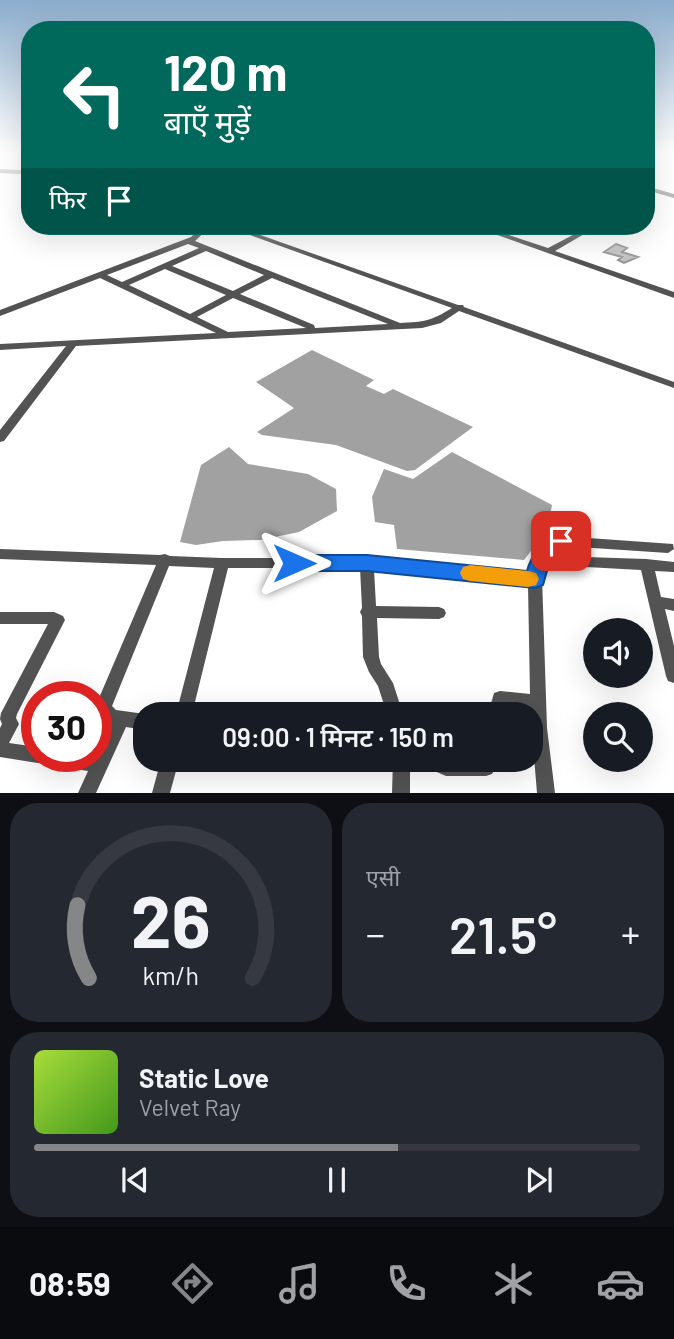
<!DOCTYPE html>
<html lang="hi">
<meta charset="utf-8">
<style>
:root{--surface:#171b24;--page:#242831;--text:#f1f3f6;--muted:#9ea1a6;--line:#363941;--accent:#858687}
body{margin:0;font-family:Barlow,"Noto Sans Devanagari",sans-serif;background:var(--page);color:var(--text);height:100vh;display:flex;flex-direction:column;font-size:26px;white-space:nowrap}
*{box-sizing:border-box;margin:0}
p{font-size:23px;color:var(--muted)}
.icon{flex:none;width:38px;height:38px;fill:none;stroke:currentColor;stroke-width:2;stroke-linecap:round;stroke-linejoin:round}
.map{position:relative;height:793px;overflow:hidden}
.sheet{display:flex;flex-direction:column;gap:10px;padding:10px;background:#0d0f14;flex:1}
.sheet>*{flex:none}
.banner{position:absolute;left:21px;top:21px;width:634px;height:214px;border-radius:28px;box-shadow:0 7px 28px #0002;background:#00695c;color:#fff;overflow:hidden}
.fabs{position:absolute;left:583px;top:618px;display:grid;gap:14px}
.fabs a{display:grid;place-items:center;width:70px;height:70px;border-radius:50%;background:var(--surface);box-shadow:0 7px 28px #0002;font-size:35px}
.speed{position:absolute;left:21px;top:681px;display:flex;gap:14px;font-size:35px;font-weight:700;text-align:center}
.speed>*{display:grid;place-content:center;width:91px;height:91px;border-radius:50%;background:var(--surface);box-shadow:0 7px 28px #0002;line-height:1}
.speed .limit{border:10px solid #d22;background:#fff;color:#111}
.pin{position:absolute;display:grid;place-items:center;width:60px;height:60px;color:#fff;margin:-30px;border-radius:14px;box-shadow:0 4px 10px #0006}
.me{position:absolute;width:77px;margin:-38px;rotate:90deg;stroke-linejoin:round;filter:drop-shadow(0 0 5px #0008)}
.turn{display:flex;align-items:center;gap:24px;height:147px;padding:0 28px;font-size:32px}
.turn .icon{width:91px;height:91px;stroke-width:2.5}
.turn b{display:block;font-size:49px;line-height:60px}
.then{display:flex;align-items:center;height:66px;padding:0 28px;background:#0003;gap:14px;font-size:26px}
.big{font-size:52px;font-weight:600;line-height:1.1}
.sheet .widget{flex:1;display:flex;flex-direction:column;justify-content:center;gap:10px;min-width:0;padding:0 24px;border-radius:28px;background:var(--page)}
.sheet .dial{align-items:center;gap:0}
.dial svg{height:182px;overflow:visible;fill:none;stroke:var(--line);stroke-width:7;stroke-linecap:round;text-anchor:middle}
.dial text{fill:var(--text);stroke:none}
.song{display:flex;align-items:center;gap:21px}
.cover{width:84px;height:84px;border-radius:10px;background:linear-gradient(135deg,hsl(80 70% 55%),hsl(100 70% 35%))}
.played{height:7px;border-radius:4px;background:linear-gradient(90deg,var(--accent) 60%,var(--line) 60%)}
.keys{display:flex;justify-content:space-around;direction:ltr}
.heat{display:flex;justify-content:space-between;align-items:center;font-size:38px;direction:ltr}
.sheet .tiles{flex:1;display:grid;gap:10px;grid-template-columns:1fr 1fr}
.widget:last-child{grid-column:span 2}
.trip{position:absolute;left:133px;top:702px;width:410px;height:70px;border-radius:28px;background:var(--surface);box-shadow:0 7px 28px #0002;font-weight:600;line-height:70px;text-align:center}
.tab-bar{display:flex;height:112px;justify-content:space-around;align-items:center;background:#090b0e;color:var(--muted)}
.tab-bar .icon{width:49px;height:49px}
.tab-bar .selected{color:var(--accent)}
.tab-bar b{font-size:32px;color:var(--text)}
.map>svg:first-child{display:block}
.water{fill:#a1a1a1}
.building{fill:#c3c3c3;stroke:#979797;stroke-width:2}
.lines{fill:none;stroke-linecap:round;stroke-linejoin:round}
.minor{fill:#535353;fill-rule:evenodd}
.route{fill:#1a73e8;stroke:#114b97;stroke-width:2}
.slow{fill:#f59e0b}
</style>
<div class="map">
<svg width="674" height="793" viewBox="0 0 674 793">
<rect width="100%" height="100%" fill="#fff"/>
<!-- water -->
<path class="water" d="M312 350 374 380 366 386 384 394 393 389 473 427 415 470 407 471 336 445 262 435 257 432 294 408 256 382Z
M229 447 248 464 308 474 336 489 337 511 299 532 260 540 223 541 196 545 180 542 201 465Z
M452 452 552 505 547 530 524 560 397 549 394 525 375 522 372 497 384 469 413 479Z"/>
<!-- building -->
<path class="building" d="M616 244 627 248 622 252 638 257 624 263 618 260 622 257 604 252Z"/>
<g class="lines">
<!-- minor -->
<path class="minor" d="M17 151 30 153V157L18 152Z
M0 169 20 170 23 172 20 174 0 173Z
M646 186 674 194V198L646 190Z
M203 226H211L195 241 400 323C424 322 431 321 452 308L225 226H235L458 305H463L464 307 674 382V388L459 311 441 323 422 328 76 346 4 441 0 442V430L66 346 0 350V344L216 333 100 278 0 316V310L191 237ZM188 244 199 248 122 282 107 275ZM206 251 264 275 233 291 172 266ZM165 269 226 295 190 314 129 285ZM272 278 388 324 315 328 314 325 240 294ZM233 298 306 328 228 332 197 317Z
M472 226H482L548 248 590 226H598L555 251 674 292V298Z
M560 536 673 544 674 549 668 553 563 546 555 553 586 557 646 559 674 562V572L655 571 661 597 674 599V611L665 609 674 646V683L668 681 666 676 641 570 586 567 547 562 542 577 547 728 555 793H537L530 708 506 706 504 714H488L494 693 500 691 530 694 528 585 374 569 376 606 439 607 444 609 446 613 444 617 439 619 377 618 379 657 381 664 393 683 403 714H387L378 686 369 672 363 657 362 616 360 612 362 608 360 568H228L192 714H176L214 568 169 566 112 706 116 710 145 714V730L126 727 96 793H78L88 771 0 757V728L2 724 0 719 1 713 48 624H0V612H54L63 616 65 620 17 714 16 718 19 724 9 743 37 747V756H96L110 724 98 716 96 705 156 565 0 559V549L160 555 165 554 170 556 222 558H367L529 574C535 556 541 544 560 536Z
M161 760H179L170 793H152Z
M393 760H410V793H392Z
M420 760H500L492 774 486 776H446L423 766Z"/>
</g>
<!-- sky -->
<linearGradient id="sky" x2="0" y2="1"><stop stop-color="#8baccc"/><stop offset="0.58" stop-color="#fff"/><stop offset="1" stop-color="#fff" stop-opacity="0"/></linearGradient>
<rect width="674" height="262" fill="url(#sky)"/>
<!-- route -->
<path class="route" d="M561 533 568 536 571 541 549 564 543 585 535 588 367 571H294L287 569 284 563 287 558 294 555H367L527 571C531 555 545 538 561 533Z"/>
<!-- slow -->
<path class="slow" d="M470 565 528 571 536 573 539 579 536 585 528 587 470 581 463 579 460 573 463 567Z"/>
</svg>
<div class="fabs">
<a><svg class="icon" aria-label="sound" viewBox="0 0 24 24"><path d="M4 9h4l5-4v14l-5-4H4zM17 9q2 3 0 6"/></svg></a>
<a><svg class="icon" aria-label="search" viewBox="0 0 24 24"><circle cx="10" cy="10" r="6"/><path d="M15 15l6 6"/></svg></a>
</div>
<div class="speed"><div class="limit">30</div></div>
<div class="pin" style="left:561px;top:541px;background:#d93025"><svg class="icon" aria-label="arrive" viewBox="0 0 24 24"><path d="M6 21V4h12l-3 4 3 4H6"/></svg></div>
<svg class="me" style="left:294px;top:563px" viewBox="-20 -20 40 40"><path d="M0-17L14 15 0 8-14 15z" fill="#1a73e8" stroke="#fff" stroke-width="4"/></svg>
<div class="trip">09:00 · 1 मिनट · 150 m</div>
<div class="banner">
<div class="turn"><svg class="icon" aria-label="left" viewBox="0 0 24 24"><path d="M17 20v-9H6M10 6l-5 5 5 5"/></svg><div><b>120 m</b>बाएँ मुड़ें</div></div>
<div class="then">फिर<svg class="icon" aria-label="arrive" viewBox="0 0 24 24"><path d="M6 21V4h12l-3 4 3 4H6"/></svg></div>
</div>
</div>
<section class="sheet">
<div class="tiles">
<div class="widget dial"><svg viewBox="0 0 100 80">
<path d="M14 69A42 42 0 1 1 86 69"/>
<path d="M14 69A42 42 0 0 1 9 37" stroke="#858687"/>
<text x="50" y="56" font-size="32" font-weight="700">26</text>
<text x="50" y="72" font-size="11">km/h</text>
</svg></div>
<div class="widget"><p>एसी</p>
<div class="heat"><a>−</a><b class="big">21.5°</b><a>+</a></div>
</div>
<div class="widget">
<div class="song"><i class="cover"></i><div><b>Static Love</b><p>Velvet Ray</p></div></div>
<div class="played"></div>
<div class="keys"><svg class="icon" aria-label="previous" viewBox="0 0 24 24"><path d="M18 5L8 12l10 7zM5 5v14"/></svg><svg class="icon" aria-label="pause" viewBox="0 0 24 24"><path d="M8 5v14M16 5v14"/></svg><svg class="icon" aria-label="next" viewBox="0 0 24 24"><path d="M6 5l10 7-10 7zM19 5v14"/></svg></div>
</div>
</div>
</section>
<nav class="tab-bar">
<b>08:59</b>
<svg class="icon selected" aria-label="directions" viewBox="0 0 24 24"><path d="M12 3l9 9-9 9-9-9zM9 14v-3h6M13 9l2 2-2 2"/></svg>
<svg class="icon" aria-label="music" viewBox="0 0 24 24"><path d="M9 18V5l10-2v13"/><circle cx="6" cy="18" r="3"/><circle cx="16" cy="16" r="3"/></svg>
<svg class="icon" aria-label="phone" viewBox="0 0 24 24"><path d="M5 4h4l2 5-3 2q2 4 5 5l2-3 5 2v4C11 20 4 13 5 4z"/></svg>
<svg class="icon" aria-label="climate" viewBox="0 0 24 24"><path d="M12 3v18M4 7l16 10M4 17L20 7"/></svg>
<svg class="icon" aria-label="car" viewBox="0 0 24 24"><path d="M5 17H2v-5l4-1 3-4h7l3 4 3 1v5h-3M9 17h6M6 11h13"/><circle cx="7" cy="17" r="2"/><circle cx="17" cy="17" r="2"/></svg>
</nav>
